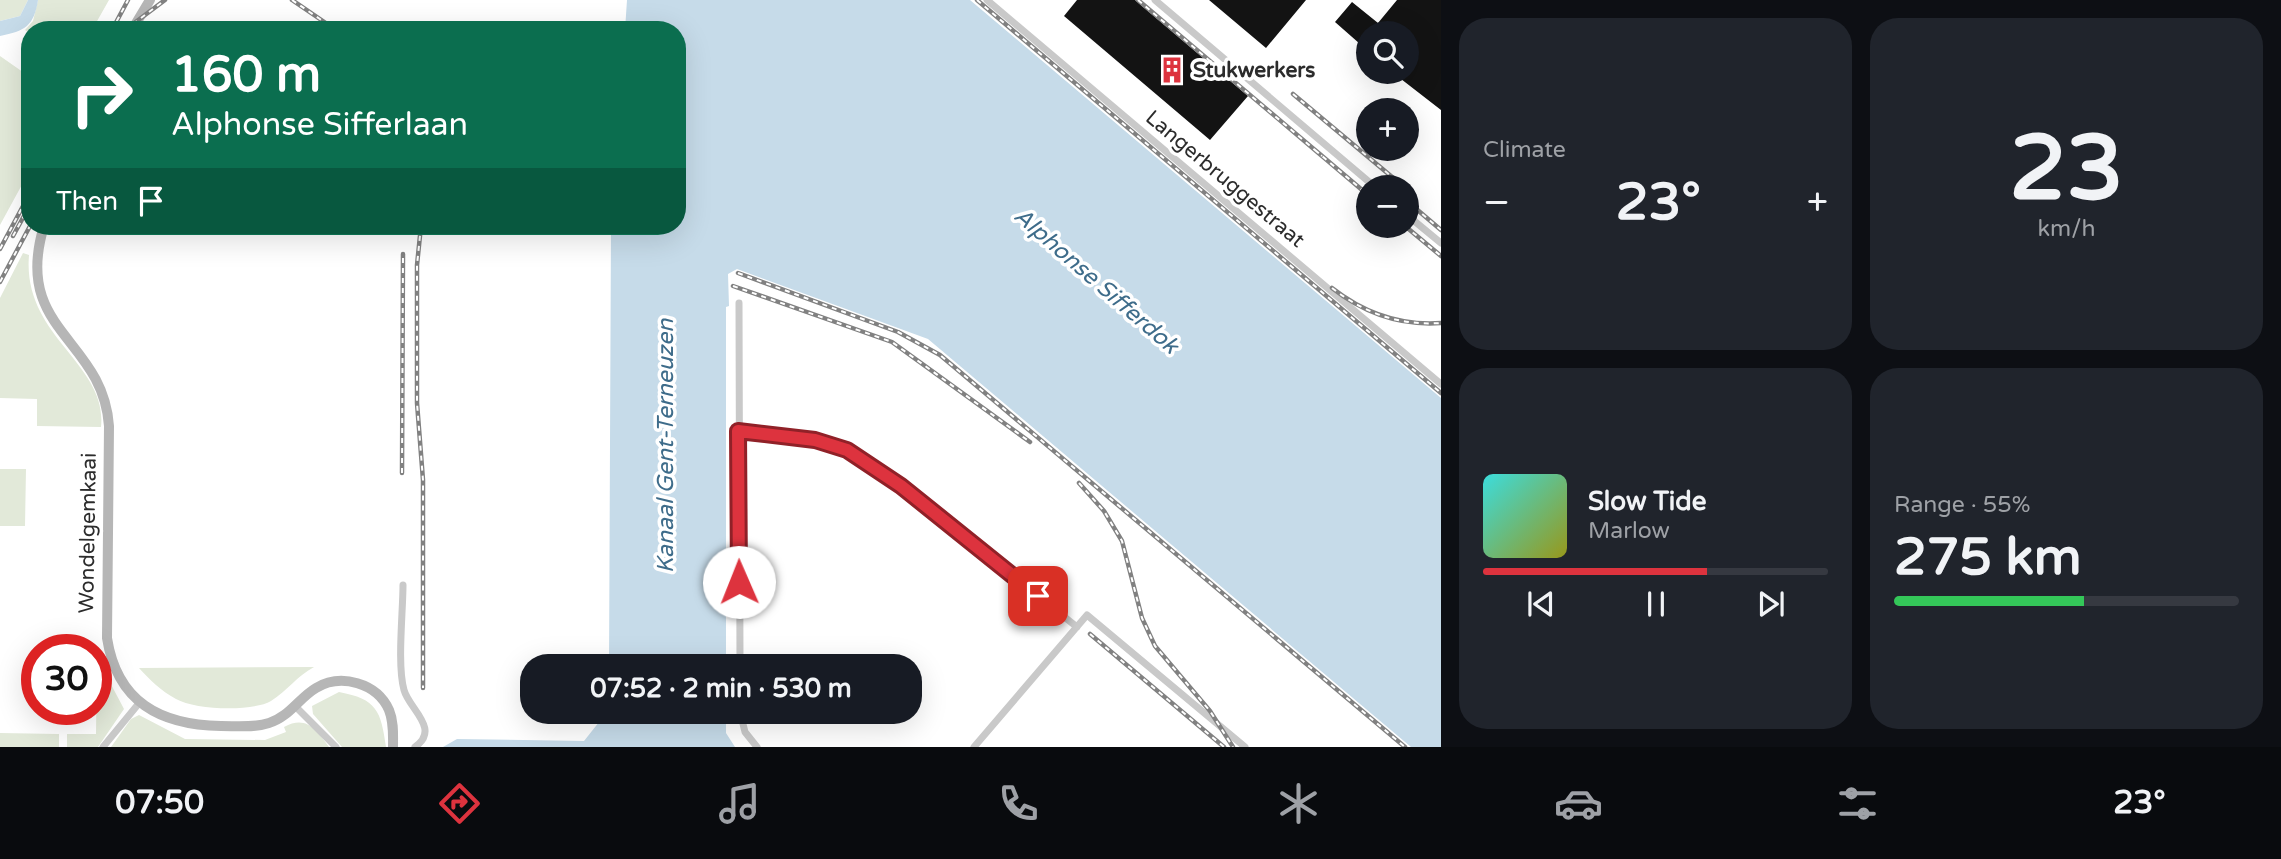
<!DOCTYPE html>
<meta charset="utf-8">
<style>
:root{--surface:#171b24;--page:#20242c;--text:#f1f3f6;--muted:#9ea1a6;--line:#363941;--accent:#dd333e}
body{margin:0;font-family:"Varela Round",sans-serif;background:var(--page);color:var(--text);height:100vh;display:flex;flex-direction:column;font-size:26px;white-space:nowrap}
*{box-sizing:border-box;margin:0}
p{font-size:23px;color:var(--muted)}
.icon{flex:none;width:38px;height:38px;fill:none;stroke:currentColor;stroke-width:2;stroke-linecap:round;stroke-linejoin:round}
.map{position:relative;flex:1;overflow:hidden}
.panel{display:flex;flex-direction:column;gap:18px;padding:18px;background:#0d0f14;width:840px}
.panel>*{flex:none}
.hud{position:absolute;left:21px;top:21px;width:665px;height:214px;border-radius:28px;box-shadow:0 7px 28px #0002;background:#0b6e4f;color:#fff;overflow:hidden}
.fabs{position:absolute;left:1356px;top:21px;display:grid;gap:14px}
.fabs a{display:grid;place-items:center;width:63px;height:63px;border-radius:50%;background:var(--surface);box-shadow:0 7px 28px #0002;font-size:35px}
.speed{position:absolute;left:21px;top:634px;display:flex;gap:14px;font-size:35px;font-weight:700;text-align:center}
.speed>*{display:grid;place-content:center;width:91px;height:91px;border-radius:50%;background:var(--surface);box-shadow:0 7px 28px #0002;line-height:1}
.speed .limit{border:10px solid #d22;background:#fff;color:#111}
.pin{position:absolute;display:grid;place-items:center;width:60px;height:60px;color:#fff;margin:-30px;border-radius:14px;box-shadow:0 4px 10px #0006}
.me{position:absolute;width:77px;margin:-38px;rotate:359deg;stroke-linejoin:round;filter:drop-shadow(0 0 5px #0008)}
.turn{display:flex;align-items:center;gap:24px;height:147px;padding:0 35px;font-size:32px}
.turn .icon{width:91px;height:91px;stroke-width:2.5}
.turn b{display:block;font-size:49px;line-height:60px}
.then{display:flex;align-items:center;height:66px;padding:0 35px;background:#0003;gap:14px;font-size:26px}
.big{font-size:52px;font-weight:700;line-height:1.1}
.panel .card{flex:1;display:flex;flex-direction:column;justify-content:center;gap:10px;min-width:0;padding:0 24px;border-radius:28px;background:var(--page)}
.panel .dial{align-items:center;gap:0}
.dial b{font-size:91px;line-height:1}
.song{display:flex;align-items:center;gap:21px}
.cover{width:84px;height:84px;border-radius:10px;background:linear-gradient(135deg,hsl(180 70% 55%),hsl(60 70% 35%))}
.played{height:7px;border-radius:4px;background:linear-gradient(90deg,var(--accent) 65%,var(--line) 65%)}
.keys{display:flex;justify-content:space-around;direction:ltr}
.heat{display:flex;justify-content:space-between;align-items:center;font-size:38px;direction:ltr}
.charge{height:10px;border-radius:5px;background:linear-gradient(90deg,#34c759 55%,var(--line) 0)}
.panel .tiles{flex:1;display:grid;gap:18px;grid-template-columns:repeat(2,1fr)}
.trip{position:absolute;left:520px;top:654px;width:402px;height:70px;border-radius:28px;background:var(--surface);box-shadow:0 7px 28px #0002;font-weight:700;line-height:70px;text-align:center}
.tab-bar{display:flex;height:112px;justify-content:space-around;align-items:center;background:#090b0e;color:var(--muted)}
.tab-bar .icon{width:49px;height:49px}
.tab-bar .on{color:var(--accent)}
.tab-bar b{font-size:32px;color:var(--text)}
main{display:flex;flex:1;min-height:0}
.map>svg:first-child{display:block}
.green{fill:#e2e9d9}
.water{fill:#c6dbe9}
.building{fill:#131313}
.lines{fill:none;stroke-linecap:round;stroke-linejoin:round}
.street{stroke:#c9c9c9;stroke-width:7}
.secondary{stroke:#b6b6b6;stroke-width:10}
.rail-casing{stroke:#818181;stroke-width:4.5}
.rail{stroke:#fff;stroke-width:2;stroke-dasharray:5;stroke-linecap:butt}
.route-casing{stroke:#902128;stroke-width:18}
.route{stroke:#dd333e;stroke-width:12}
.labels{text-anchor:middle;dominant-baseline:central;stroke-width:7;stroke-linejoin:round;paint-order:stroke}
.poi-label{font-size:21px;font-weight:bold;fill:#2c2c2c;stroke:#fff;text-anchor:start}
.street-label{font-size:21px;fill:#2c2c2c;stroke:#fff}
.water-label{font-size:23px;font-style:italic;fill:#3e6c8a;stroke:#fff}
</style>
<main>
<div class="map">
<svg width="1441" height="747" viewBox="0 0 1441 747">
<rect width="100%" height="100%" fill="#fff"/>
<!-- green -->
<path class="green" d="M0 0H28L20 16 0 21Z
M38 0H109L92 30H30V34L25 30 33 21Z
M0 56 30 77V170L0 225Z
M23 253 29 255C22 337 108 363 101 427L37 426V399L0 398V298Z
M0 469H26L25 526H0Z
M97 658 124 709 98 747H67V734H96Z
M314 667C297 676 287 691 271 701 252 712 195 710 176 699 161 691 150 680 139 668Z
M339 692C377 699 381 711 386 747H342L313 714 312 706Z
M139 715 185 739 265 740 286 732 284 727C306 715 316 729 329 747H111L131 719Z
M0 733 59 734V747H0Z"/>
<!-- water -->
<path class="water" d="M28 0H38C34 26 25 31 0 36V21L20 16Z
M627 0H970L1441 398V747H1411L928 339 737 269 728 274 729 306 726 307V667H609L611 226H677V30H625Z
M607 712H726V733L735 747H443L457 739 584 741Z"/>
<!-- building -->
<path class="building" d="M1077 0H1135L1248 96 1210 140 1064 16Z
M1209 0H1306L1266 48Z
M1397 0H1441V110L1392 72H1407V33H1368V51L1335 22 1352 2 1378 23Z"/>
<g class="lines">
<!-- street -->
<path class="street" d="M987 0 1441 384
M1155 0 1375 187
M1407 215 1441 243
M739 303 740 667
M738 431 815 440 847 450 900 486 1077 627
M403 585C403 612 397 665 404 690 409 709 441 729 415 747
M295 706 336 747
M740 712 745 732 757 747
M103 747 140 702
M974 747 1087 615 1245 747"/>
<!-- secondary -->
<path class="secondary" d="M132 30 150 0
M44 226C12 331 103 338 109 426L107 638C117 702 160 725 221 726 237 726 254 728 269 723 289 717 299 698 316 688 341 673 377 683 389 710 394 722 393 735 393 747"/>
<!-- rail casing -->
<g class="rail-casing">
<path id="rail" d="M292 0 336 30
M977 0 1441 393
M1138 0 1322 156
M112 30 128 0
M125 30 165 0
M1293 94 1404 187
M1315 150 1368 195
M1407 201 1441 230
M421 226 417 265V403L423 480V688
M1405 226 1441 256
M13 236 30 205
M0 249 30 193
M738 273 898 332 940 355 1405 747
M0 282 30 226
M733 286 892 342 1030 442
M1332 288C1364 313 1400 326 1441 323
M402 473 403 254
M1079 483 1104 511 1122 541 1142 618 1155 646 1210 711 1233 747
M1090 634 1224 747"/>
</g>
<!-- rail -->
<use href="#rail" class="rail"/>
</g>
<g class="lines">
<!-- route casing -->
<g class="route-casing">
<path id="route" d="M739 582 738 431 815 440 847 450 901 486 1038 596"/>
</g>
<!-- route -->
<use href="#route" class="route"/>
</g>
<!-- icons -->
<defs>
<g id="building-bare" transform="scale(2.1)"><path d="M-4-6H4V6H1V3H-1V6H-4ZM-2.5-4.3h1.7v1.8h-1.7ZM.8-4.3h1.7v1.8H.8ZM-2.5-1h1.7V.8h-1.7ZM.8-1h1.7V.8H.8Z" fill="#dd333e" stroke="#fff" stroke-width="2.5" paint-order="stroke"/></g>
</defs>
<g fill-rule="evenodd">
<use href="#building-bare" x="1172" y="70"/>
</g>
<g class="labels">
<!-- poi labels -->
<g class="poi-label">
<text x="1193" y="70">Stukwerkers</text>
</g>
<!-- street labels -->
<g class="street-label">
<text transform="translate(1225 179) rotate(40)">Langerbruggestraat</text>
<text transform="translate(88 533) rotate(-89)">Wondelgemkaai</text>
</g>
<!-- water labels -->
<g class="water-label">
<text transform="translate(1096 281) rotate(41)">Alphonse Sifferdok</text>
<text transform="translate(666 446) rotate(-90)">Kanaal Gent-Terneuzen</text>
</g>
</g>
</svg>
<div class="fabs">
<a><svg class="icon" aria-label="search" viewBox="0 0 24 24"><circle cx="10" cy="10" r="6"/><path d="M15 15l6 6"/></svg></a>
<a>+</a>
<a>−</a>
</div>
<div class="speed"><div class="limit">30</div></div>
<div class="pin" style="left:1038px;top:596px;background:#d93025"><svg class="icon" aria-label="arrive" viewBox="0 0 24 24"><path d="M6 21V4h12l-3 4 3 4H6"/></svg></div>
<svg class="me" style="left:739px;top:582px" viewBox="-20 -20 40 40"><circle r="19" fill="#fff"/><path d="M0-13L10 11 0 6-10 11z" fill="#dd333e"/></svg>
<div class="trip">07:52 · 2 min · 530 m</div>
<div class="hud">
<div class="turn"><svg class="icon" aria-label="right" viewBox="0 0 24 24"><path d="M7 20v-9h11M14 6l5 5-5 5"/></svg><div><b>160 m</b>Alphonse Sifferlaan</div></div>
<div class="then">Then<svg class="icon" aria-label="arrive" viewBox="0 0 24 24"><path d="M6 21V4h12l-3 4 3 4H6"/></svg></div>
</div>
</div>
<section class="panel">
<div class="tiles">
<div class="card"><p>Climate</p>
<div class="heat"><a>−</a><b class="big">23°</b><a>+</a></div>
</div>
<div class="card dial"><b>23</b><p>km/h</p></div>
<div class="card">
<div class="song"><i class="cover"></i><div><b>Slow Tide</b><p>Marlow</p></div></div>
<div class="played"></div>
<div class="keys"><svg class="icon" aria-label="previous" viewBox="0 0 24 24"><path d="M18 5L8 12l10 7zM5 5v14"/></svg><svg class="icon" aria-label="pause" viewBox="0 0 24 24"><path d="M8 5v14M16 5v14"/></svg><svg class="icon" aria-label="next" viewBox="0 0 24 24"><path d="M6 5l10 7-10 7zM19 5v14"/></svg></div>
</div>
<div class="card"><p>Range · 55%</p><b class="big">275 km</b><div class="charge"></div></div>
</div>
</section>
</main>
<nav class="tab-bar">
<b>07:50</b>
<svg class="icon on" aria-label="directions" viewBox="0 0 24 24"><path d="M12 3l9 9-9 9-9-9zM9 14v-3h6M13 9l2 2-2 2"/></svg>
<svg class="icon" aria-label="music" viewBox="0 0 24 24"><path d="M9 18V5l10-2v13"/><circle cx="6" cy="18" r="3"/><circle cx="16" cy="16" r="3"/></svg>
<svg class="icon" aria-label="phone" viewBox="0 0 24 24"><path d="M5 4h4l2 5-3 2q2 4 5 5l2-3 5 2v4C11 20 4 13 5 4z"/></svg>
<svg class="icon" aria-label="climate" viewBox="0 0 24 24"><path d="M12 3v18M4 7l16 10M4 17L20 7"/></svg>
<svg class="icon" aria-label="car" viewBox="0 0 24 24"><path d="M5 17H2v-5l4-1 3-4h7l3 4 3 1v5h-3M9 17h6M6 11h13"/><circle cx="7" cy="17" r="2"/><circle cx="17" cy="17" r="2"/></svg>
<svg class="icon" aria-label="filters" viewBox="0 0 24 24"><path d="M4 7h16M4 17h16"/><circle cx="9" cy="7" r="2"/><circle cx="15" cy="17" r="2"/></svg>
<b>23°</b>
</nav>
